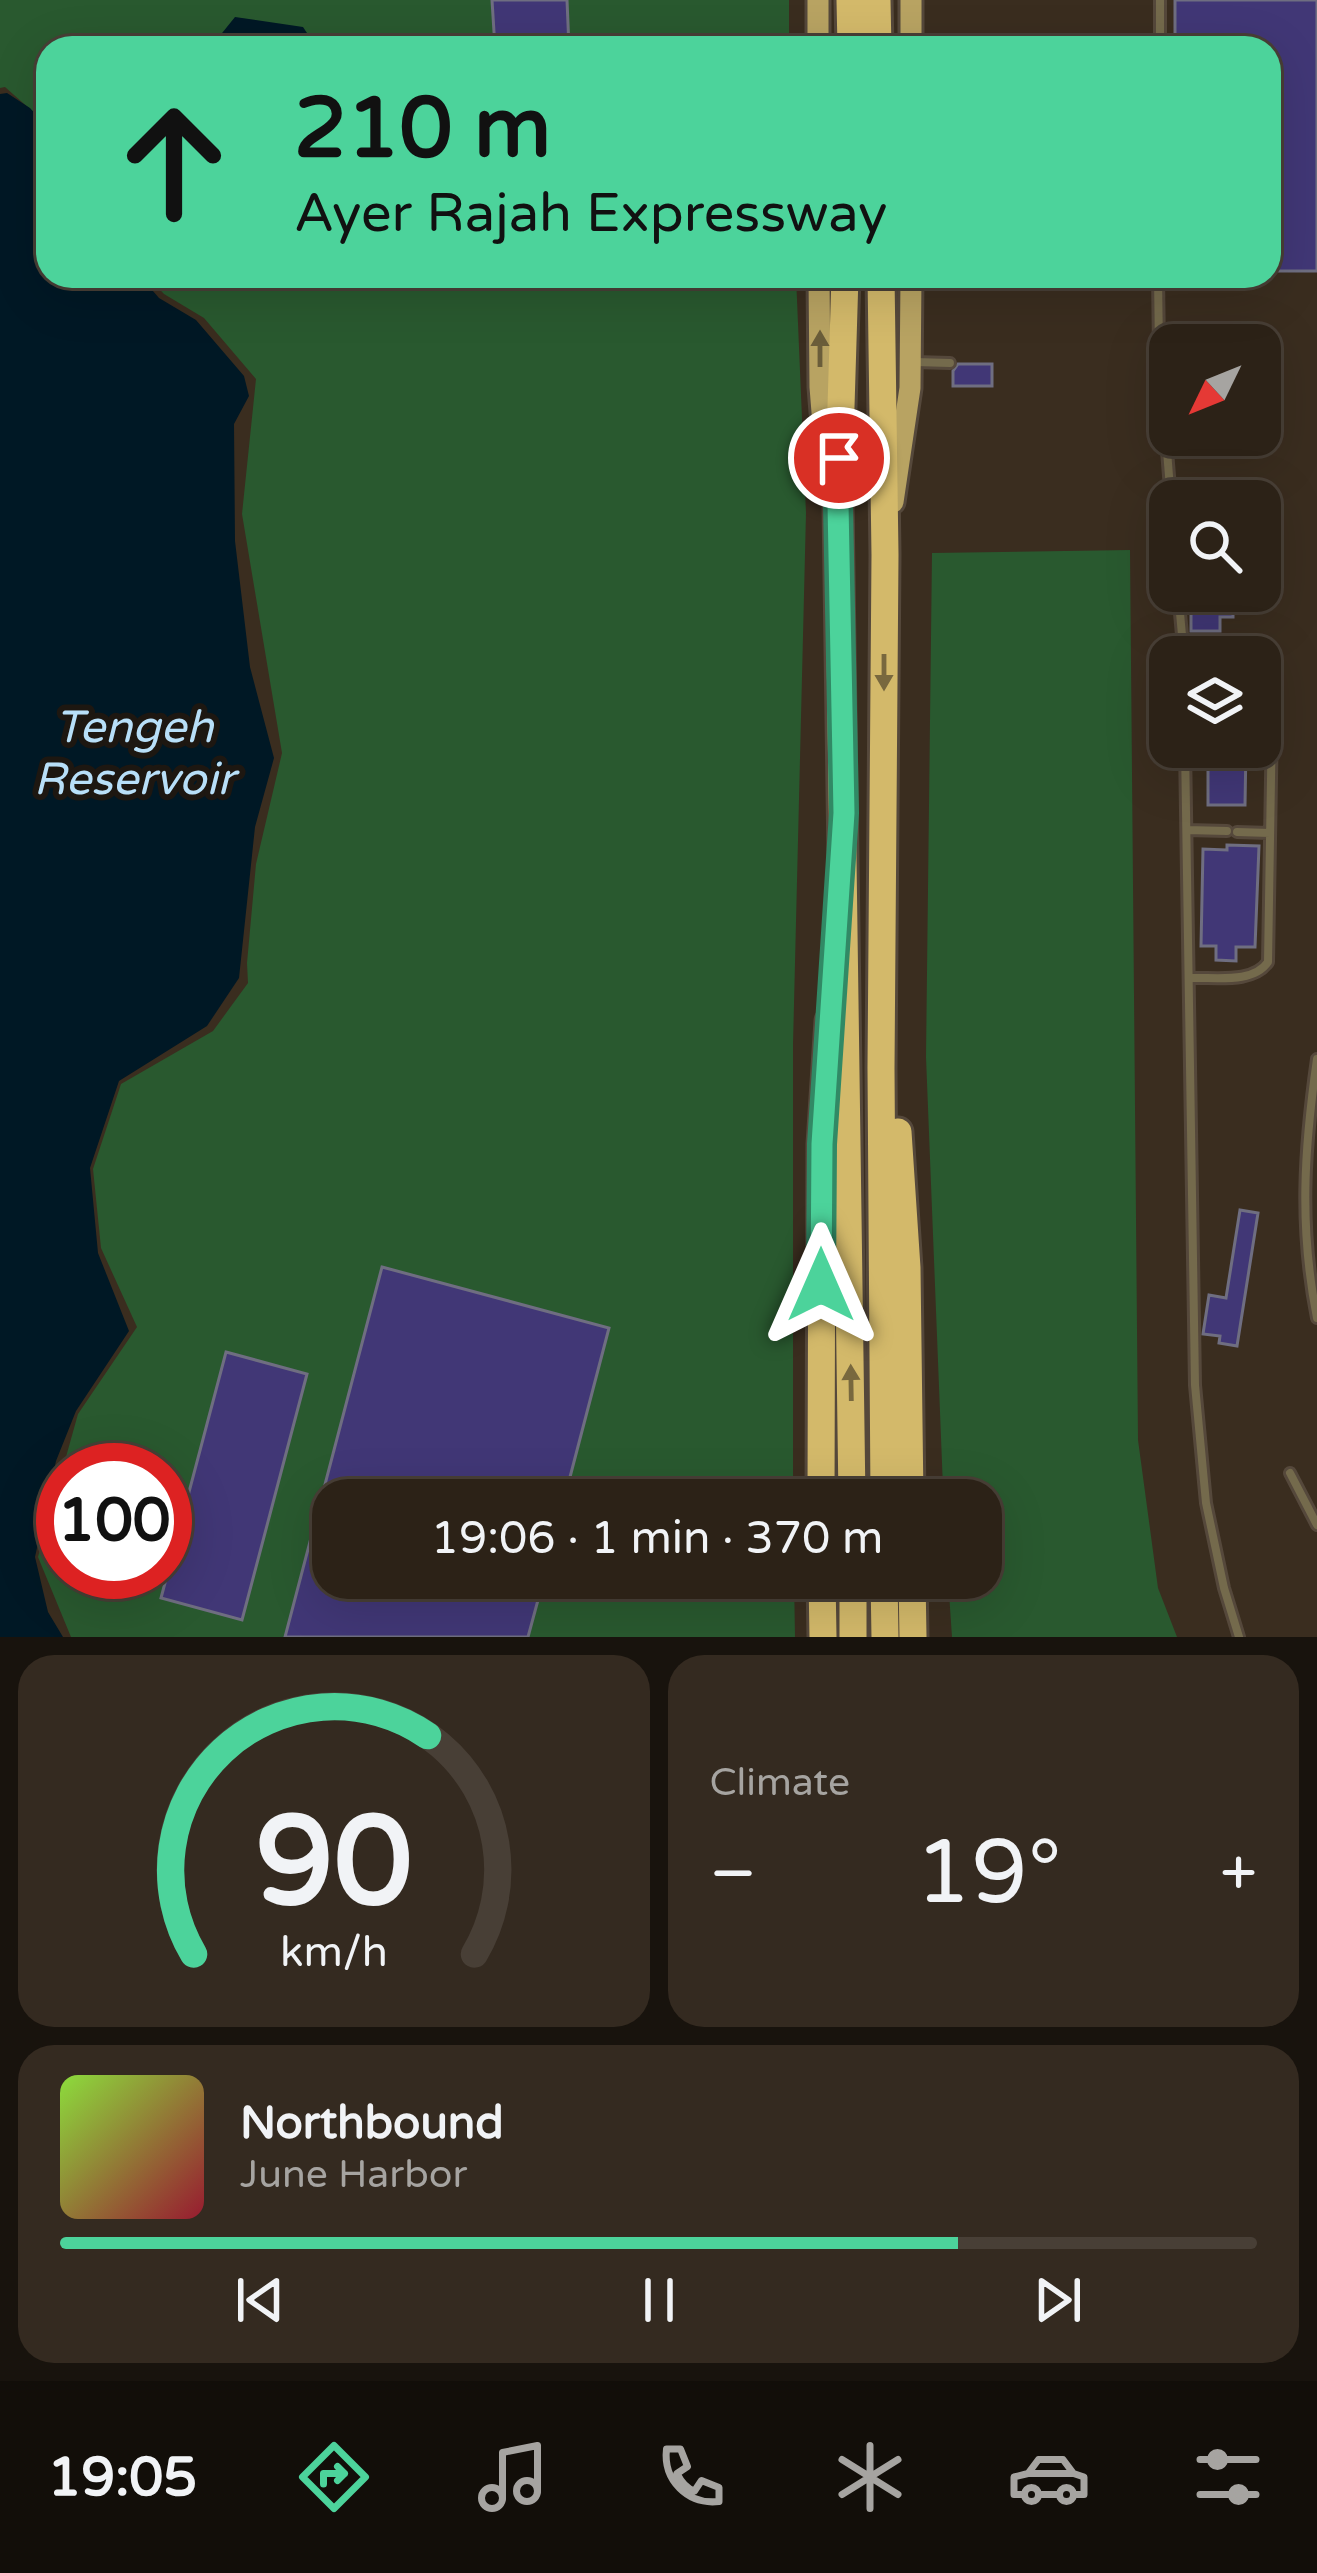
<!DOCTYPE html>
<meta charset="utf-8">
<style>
:root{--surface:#2c2217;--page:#342a20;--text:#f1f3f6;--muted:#a6a4a1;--line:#483f36;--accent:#4cd39b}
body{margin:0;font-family:"Varela Round",sans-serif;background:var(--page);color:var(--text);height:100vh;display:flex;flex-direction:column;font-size:45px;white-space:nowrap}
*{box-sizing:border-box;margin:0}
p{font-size:39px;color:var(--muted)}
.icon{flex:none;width:66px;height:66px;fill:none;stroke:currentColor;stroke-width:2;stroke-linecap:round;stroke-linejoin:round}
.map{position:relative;height:1637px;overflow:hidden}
.panel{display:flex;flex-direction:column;gap:18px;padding:18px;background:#18130d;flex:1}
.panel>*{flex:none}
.top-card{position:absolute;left:36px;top:36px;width:1245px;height:252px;border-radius:36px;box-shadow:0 12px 48px #0002,0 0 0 3px var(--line);background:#4cd39b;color:#111;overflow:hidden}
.needle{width:78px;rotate:227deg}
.controls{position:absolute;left:1149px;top:324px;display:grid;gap:24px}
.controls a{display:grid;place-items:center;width:132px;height:132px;border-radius:24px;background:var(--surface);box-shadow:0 12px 48px #0002,0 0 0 3px var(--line);font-size:60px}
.speed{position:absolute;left:36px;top:1443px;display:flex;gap:24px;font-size:60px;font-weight:700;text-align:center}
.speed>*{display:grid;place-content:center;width:156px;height:156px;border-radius:50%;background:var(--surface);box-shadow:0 12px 48px #0002,0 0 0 3px var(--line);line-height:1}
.speed .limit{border:18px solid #d22;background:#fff;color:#111}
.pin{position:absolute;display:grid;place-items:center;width:102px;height:102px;color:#fff;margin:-51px;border:6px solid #fff;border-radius:50%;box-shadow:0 3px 12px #0007}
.me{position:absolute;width:132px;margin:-66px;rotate:0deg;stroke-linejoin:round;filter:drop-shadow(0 0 9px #0008)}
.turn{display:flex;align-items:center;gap:42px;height:252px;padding:0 60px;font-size:54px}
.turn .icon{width:156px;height:156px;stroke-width:2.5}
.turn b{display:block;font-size:84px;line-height:102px}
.big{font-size:90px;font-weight:600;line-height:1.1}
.panel .tile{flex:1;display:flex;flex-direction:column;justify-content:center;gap:18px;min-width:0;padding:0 42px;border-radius:36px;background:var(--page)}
.panel .dial{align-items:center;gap:0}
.dial svg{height:312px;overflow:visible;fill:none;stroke:var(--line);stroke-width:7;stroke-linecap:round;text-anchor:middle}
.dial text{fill:var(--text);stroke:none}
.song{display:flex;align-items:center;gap:36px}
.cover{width:144px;height:144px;border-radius:18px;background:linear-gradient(135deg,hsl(90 70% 55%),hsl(350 70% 35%))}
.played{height:12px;border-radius:6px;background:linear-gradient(90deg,var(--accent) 75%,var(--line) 75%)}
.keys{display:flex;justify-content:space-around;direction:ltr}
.heat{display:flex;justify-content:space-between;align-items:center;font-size:66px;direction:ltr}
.panel .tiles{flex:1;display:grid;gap:18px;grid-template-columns:1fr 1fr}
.tile:last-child{grid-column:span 2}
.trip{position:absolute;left:312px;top:1479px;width:690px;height:120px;border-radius:36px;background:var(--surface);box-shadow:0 12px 48px #0002,0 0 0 3px var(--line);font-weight:600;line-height:120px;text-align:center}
.menu{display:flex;height:192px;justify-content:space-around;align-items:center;background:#120e09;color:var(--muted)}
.menu .icon{width:84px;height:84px}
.menu .active{color:var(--accent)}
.menu b{font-size:54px;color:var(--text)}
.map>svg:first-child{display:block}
.green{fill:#29592f;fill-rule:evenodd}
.water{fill:#001825}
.building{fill:#413776;stroke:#6f6e81;stroke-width:3}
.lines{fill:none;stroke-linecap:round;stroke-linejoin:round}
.service-casing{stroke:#55483b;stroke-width:14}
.primary-casing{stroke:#55483b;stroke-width:27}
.motorway-casing{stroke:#55483b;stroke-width:33}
.service{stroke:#746a4c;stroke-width:8}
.primary{stroke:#b8a362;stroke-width:21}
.motorway{stroke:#d3b96a;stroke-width:27}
.oneway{fill:#6a5d3a}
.oneway2{fill:#78683e}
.route-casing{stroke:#318965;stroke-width:30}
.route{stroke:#4cd39b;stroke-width:21}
.labels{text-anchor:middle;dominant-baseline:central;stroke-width:12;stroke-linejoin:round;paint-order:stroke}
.water-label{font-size:45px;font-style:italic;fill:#b8dff8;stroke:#1d1711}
</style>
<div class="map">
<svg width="1317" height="1637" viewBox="0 0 1317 1637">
<rect width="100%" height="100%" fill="#3a2d1f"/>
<!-- green -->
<path class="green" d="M0 0H789V48H48V125L5 87 0 88Z
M147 276H796L806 513 793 1045V1500H333V1578H794L795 1637H71L38 1557 78 1414 137 1327 101 1248 93 1169 121 1084 213 1031 248 983 247 963 256 864 282 753 242 514 256 379 204 318 164 294ZM63 1470H165V1572H63Z
M1130 550 1138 1440 1158 1588 1177 1637H952L948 1578H981V1500H944L943 1488 926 1057 932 553Z"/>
<!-- water -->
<path class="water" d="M235 17 303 27 317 48H210Z
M7 93 30 108 48 128V276H140L159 298 196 320 244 376 249 396 234 424 235 541 250 667 274 758 255 827 239 978 207 1026 119 1081 90 1168 98 1253 129 1331 76 1411 56 1461 35 1557 48 1612 63 1637H0V94Z"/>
<!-- building -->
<path class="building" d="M492 0H567L569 48H495Z
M1175 0H1317V271H1269V48H1175Z
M958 364H992V386H953V371Z
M1191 591H1220V598H1233V617H1220V631H1191Z
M1208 747H1246L1245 805H1208Z
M1227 845 1259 846 1255 947H1236V961L1216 960V946H1201L1203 849 1227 850Z
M1240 1210 1258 1213 1237 1346 1219 1343 1220 1336 1203 1334 1209 1295 1226 1298Z
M382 1267 609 1328 564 1500H333V1578H544L528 1637H285Z
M226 1352 307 1374 242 1620 161 1598Z"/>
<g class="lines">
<!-- service casing -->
<g class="service-casing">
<path id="service" d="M1160 48V0
M1158 276 1159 350 1171 501
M915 362 950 363
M1178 591 1184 657
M1185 747 1195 1385 1206 1503 1224 1588 1239 1637
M1187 830 1227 831
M1237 832 1270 833
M1190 978C1215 977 1253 984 1268 962L1272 718 1260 677
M1317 1059C1304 1150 1299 1227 1317 1318
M1290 1473 1317 1525"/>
</g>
<!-- primary casing -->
<g class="primary-casing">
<path id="primary" d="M818 0V48
M911 48V0
M819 276 820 387 826 462 831 486
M893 502 910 388 911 276"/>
</g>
<!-- motorway casing -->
<g class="motorway-casing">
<path id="motorway" d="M850 0 851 48
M877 0 878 48
M845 276 838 504 852 1500
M881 276 885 555 881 1068 884 1500
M898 1132 907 1268 910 1500
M821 1500 822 1144 830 1021
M822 1578 823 1637
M853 1578V1637
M884 1578 885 1637
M912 1578 913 1637"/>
</g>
<!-- service -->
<use href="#service" class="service"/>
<!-- primary -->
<use href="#primary" class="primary"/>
<!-- motorway -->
<use href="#motorway" class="motorway"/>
</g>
<!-- one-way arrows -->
<defs><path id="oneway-solid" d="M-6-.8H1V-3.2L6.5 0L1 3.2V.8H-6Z" transform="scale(3)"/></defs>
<use class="oneway" href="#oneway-solid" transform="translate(820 349) rotate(-90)"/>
<g class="oneway2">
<use href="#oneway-solid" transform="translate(884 672) rotate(90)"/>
<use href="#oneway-solid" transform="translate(851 1383) rotate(-91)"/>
</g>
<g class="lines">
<!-- route casing -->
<g class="route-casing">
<path id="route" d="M821 1285 822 1144 844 813 838 504 839 458"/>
</g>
<!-- route -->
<use href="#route" class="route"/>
</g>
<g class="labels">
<!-- water labels -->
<g class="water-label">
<text x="134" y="728">Tengeh<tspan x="134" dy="52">Reservoir</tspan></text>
</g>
</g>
</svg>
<div class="controls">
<a><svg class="needle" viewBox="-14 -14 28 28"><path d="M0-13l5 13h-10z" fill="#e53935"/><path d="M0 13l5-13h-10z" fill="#a6a4a1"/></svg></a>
<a><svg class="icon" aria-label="search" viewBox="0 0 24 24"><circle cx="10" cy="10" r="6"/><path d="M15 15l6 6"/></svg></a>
<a><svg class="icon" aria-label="layers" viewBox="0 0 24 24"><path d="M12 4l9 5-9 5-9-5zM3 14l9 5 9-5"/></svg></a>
</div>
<div class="speed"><div class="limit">100</div></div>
<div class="pin" style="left:839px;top:458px;background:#d93025"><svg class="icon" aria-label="arrive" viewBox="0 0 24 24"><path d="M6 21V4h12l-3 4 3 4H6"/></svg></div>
<svg class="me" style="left:821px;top:1285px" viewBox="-20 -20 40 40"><path d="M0-17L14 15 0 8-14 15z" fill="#4cd39b" stroke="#fff" stroke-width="4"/></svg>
<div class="trip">19:06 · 1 min · 370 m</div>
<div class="top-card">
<div class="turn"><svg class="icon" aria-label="ahead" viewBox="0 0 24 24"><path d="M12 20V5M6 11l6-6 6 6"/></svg><div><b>210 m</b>Ayer Rajah Expressway</div></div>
</div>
</div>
<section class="panel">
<div class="tiles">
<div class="tile dial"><svg viewBox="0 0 100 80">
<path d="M14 69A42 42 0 1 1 86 69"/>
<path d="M14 69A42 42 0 0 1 74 13" stroke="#4cd39b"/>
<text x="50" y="56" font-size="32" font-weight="700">90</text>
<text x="50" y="72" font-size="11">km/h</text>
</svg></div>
<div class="tile"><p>Climate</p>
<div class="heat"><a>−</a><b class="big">19°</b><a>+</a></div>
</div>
<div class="tile">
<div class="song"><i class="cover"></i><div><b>Northbound</b><p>June Harbor</p></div></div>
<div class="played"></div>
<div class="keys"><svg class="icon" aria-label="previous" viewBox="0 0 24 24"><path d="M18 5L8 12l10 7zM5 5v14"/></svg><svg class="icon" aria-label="pause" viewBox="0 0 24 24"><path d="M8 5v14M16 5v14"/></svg><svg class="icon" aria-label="next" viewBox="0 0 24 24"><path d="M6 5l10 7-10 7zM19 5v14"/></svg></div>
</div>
</div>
</section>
<nav class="menu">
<b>19:05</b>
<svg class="icon active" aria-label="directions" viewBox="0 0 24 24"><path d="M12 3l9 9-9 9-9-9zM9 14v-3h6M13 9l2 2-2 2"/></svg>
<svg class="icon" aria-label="music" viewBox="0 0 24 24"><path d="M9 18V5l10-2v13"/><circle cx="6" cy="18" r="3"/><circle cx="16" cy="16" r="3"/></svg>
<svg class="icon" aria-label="phone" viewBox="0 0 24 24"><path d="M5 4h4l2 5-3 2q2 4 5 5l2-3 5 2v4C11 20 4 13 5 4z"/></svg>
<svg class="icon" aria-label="climate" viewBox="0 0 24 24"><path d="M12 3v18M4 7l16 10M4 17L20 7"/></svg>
<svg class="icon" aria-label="car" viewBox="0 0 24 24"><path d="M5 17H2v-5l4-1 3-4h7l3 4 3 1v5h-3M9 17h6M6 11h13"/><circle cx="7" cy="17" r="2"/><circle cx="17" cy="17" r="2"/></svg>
<svg class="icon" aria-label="filters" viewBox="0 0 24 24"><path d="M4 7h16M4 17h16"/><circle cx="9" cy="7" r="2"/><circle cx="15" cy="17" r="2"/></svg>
</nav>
